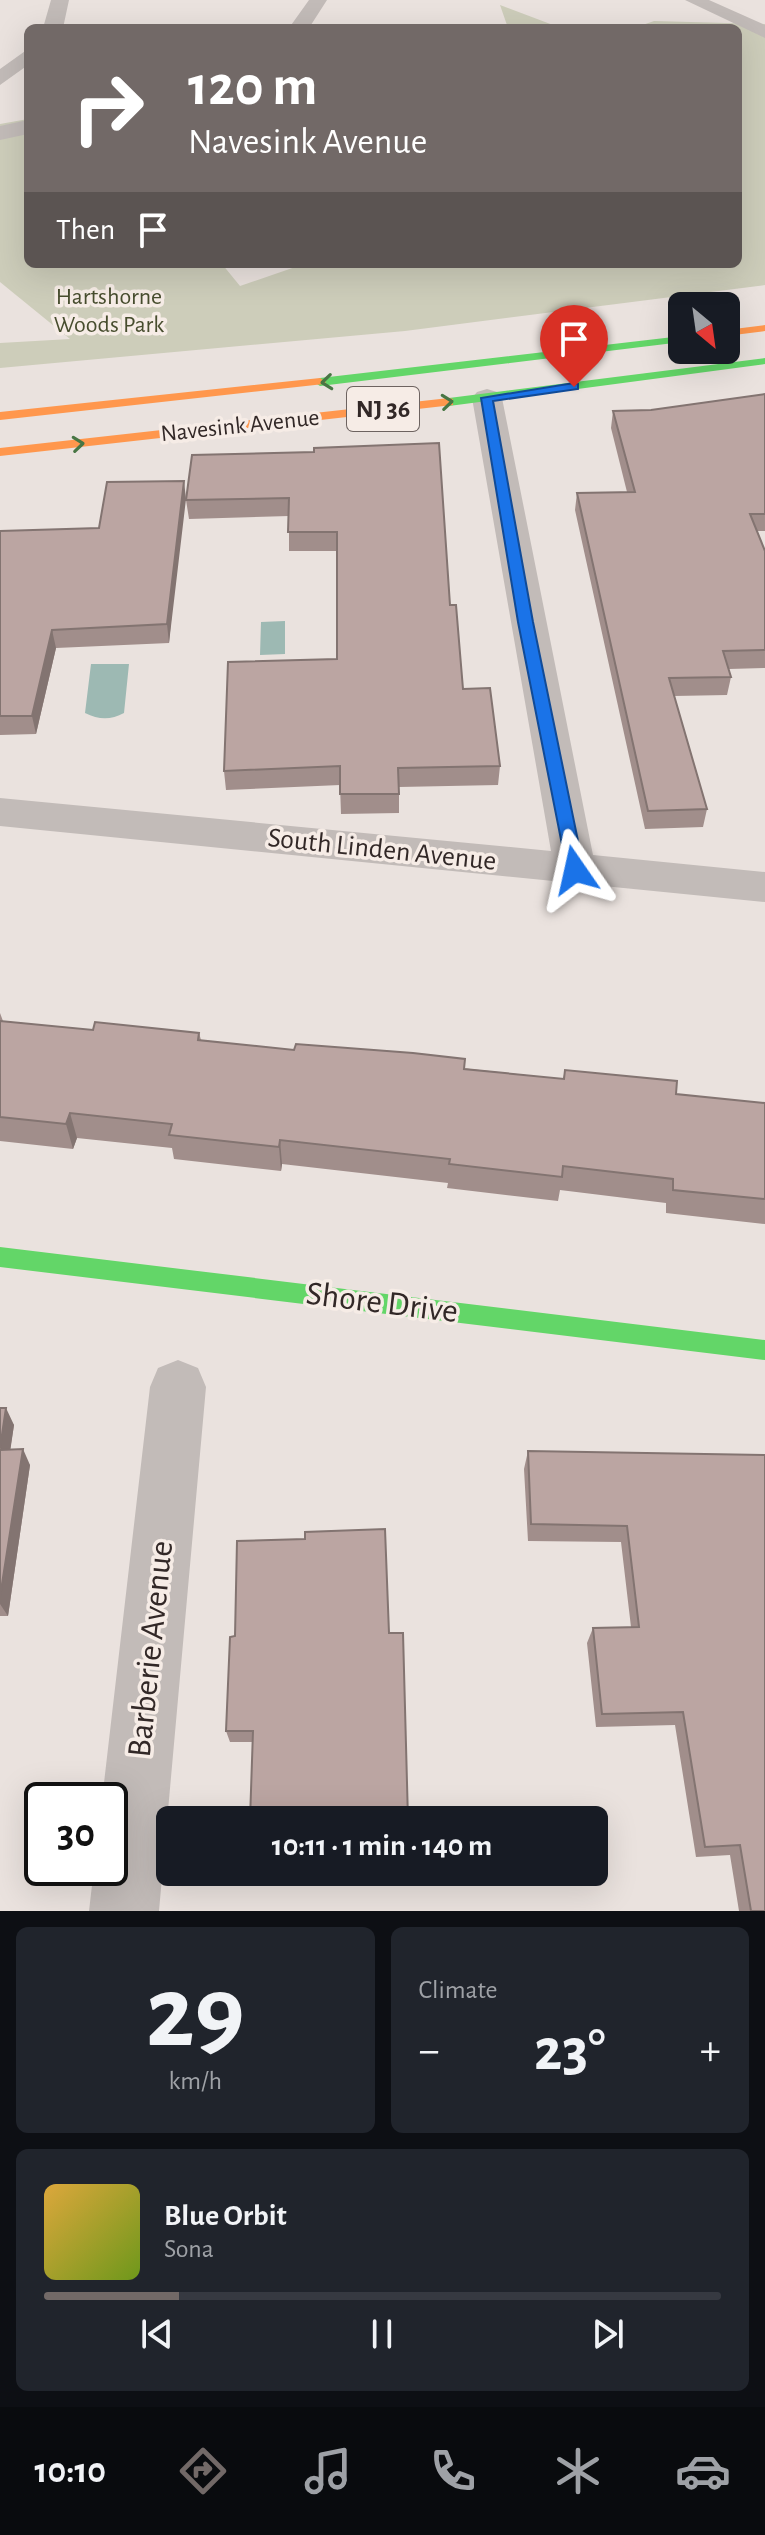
<!DOCTYPE html>
<meta charset="utf-8">
<style>
:root{--surface:#171b24;--page:#20242c;--text:#f1f3f6;--muted:#9ea1a6;--line:#363941;--accent:#726967}
body{margin:0;font-family:"Alegreya Sans",sans-serif;background:var(--page);color:var(--text);height:100vh;display:flex;flex-direction:column;font-size:30px;white-space:nowrap}
*{box-sizing:border-box;margin:0}
p{font-size:26px;color:var(--muted)}
.icon{flex:none;width:44px;height:44px;fill:none;stroke:currentColor;stroke-width:2;stroke-linecap:round;stroke-linejoin:round}
.map{position:relative;height:1911px;overflow:hidden}
.panel{display:flex;flex-direction:column;gap:16px;padding:16px;background:#0d0f14;flex:1}
.panel>*{flex:none}
.banner{position:absolute;left:24px;top:24px;width:718px;height:244px;border-radius:12px;box-shadow:0 8px 32px #0002;background:#726967;color:#fff;overflow:hidden}
.needle{width:52px;rotate:151deg}
.controls{position:absolute;left:668px;top:292px;display:grid;gap:16px}
.controls a{display:grid;place-items:center;width:72px;height:72px;border-radius:12px;background:var(--surface);box-shadow:0 8px 32px #0002;font-size:40px}
.speed{position:absolute;left:24px;top:1782px;display:flex;gap:16px;font-size:40px;font-weight:700;text-align:center}
.speed>*{display:grid;place-content:center;width:104px;height:104px;border-radius:50%;background:var(--surface);box-shadow:0 8px 32px #0002;line-height:1}
.speed .limit{border:4px solid #111;border-radius:12px;background:#fff;color:#111}
.pin{position:absolute;display:grid;place-items:center;width:68px;height:68px;color:#fff;margin:-82px -34px;border-radius:50% 50% 50% 0;rotate:-45deg;box-shadow:0 0 8px #0007}
.pin .icon{rotate:45deg}
.me{position:absolute;width:88px;margin:-44px;rotate:349deg;stroke-linejoin:round;filter:drop-shadow(0 0 6px #0008)}
.turn{display:flex;align-items:center;gap:28px;height:168px;padding:0 32px;font-size:36px}
.turn .icon{width:104px;height:104px;stroke-width:2.5}
.turn b{display:block;font-size:56px;line-height:68px}
.then{display:flex;align-items:center;height:76px;padding:0 32px;background:#0003;gap:16px;font-size:30px}
.big{font-size:60px;font-weight:700;line-height:1.1}
.panel .tile{flex:1;display:flex;flex-direction:column;justify-content:center;gap:12px;min-width:0;padding:0 28px;border-radius:12px;background:var(--page)}
.panel .dial{align-items:center;gap:0}
.dial b{font-size:104px;line-height:1}
.song{display:flex;align-items:center;gap:24px}
.cover{width:96px;height:96px;border-radius:12px;background:linear-gradient(135deg,hsl(40 70% 55%),hsl(80 70% 35%))}
.played{height:8px;border-radius:4px;background:linear-gradient(90deg,var(--accent) 20%,var(--line) 20%)}
.keys{display:flex;justify-content:space-around;direction:ltr}
.heat{display:flex;justify-content:space-between;align-items:center;font-size:44px;direction:ltr}
.panel .tiles{flex:1;display:grid;gap:16px;grid-template-columns:1fr 1fr}
.tile:last-child{grid-column:span 2}
.trip{position:absolute;left:156px;top:1806px;width:452px;height:80px;border-radius:12px;background:var(--surface);box-shadow:0 8px 32px #0002;font-weight:700;line-height:80px;text-align:center}
.tabs{display:flex;height:128px;justify-content:space-around;align-items:center;background:#090b0e;color:var(--muted)}
.tabs .icon{width:56px;height:56px}
.tabs .on{color:var(--accent)}
.tabs b{font-size:36px;color:var(--text)}
.map>svg:first-child{display:block}
.green{fill:#cdcdba}
.water{fill:#9db9b3}
.lines{fill:none;stroke-linecap:round;stroke-linejoin:round}
.street{fill:#c2bbb8;fill-rule:evenodd}
.fast{fill:#63d668;fill-rule:evenodd}
.slow{fill:#ff974d;fill-rule:evenodd}
.wall{fill:#a18e8b}
.shaded-wall{fill:#837471}
.building{fill:#bba5a2;stroke:#837471;stroke-width:2}
.oneway{stroke:#487644}
.route{fill:#1a73e8;stroke:#114b97;stroke-width:2}
.labels{text-anchor:middle;dominant-baseline:central;stroke-width:7;stroke-linejoin:round;paint-order:stroke}
.far-park-label{font-size:24px;fill:#474d2e;stroke:#f6ece6}
.far-street-label{font-size:24px;fill:#322827;stroke:#f6ece6}
.shield{fill:#f6ece6;stroke:#6d6360;stroke-width:2}
.shield-label{font-size:26px;font-weight:bold;fill:#322827}
.street-label{font-size:28px;fill:#322827;stroke:#f6ece6}
.near-street-label{font-size:34px;fill:#322827;stroke:#f6ece6}
</style>
<div class="map">
<svg width="765" height="1911" viewBox="0 0 765 1911">
<rect width="100%" height="100%" fill="#eae2de"/>
<!-- green -->
<path class="green" d="M500 5 561 28H508Z
M654 21 765 24V285L405 331 0 368V343L70 339 0 282V124L28 119V264H222L240 286 304 264H738V28H634Z"/>
<!-- water -->
<path class="water" d="M285 621V654L260 655 261 622Z
M91 664H129L124 713C111 720 99 720 85 713Z"/>
<g class="lines">
<!-- street -->
<path class="street" d="M51 0H69L63 28H43Z
M309 0H327L309 28H289Z
M685 0H709L765 25V38Z
M28 49V65L0 85V69Z
M28 120V134L0 140V126Z
M487 389 497 392 502 398 593 855 765 872V902L0 826V798L551 851 472 398 477 392Z
M178 1360 198 1368 206 1387 159 1911H89L94 1868H110V1800H102L150 1387 158 1368Z"/>
<!-- fast -->
<path class="fast" d="M682 336V342L320 386 314 382 320 378Z
M765 358V364L449 406 443 402 449 398Z
M0 1247 765 1340V1360L0 1267Z"/>
<!-- slow -->
<path class="slow" d="M765 325V331L726 336V330Z
M320 378 326 382 324 384 0 420V412Z
M449 398 453 399V405L0 456V448Z"/>
</g>
<!-- wall -->
<path class="wall" d="M765 394V531H757L765 551V668L729 669 731 677 727 695 674 696 707 809 703 827 645 829 575 510 577 493 627 492 611 428 613 411 651 410Z
M314 452 450 605 463 689 500 766 498 785 399 787V813L341 814 340 785 226 790 224 771 337 659V551H289V516L189 519 186 500Z
M184 481 169 643 56 648 36 734 0 735V531L99 528Z
M0 1013 3 1021 93 1030 199 1033 201 1040 563 1079 565 1070 676 1094 765 1103V1224L666 1213V1203L560 1190 558 1201 447 1188 448 1183 282 1164 281 1171 174 1159 172 1148 77 1138 73 1149 0 1141Z
M0 1408 14 1425 10 1450 30 1465 8 1616H0Z
M528 1451 765 1455V1911H739L730 1855 696 1857 675 1725 596 1727 587 1643 593 1628 631 1627 621 1542 528 1541 524 1469Z
M385 1529 253 1742H230L226 1731 305 1539Z"/>
<!-- shaded-wall -->
<path class="shaded-wall" d="M184 481 186 499 169 643 167 624Z
M52 630 56 648 36 734 32 716Z
M70 1113 77 1138 73 1149 66 1124Z
M280 1140 282 1164 281 1171 279 1147Z
M6 1408 14 1425 8 1466 0 1451Z
M23 1449 30 1465 8 1616 0 1604V1597Z"/>
<!-- building -->
<path class="building" d="M765 394V514H750L765 551V650L723 651 731 677 669 678 707 809 648 811 577 493 635 492 613 411 651 410Z
M439 443 450 605H456L463 689 490 688 500 766 398 768 399 794H340V766L224 771 228 662 337 659V532H288L289 498 186 500 192 455 314 452V448Z
M184 481 167 624 52 630 32 716H0V531L99 528 107 482Z
M0 1021 93 1030 95 1022 199 1033 198 1040 294 1050 296 1044 413 1053 465 1059 464 1069 564 1079 565 1070 677 1081 676 1094 765 1103V1199L673 1190V1179L563 1166 562 1177 449 1164 450 1159 280 1140 279 1147 169 1135 172 1124 70 1113 66 1124 0 1117Z
M0 1408H6L0 1448Z
M23 1449 0 1597V1450Z
M528 1451 765 1455V1911H751L740 1845 705 1847 683 1712 602 1714 593 1628 639 1627 627 1526 531 1524Z
M385 1529 389 1633H403L408 1820H250L253 1731H226L230 1637 235 1636 237 1541 305 1539V1532Z"/>
<!-- one-way arrows -->
<defs><path id="oneway-chevron" d="M-2-3.5L2.5 0L-2 3.5" fill="none" stroke-width="1.6" stroke-linecap="round" stroke-linejoin="round" transform="scale(2)"/></defs>
<g class="oneway">
<use href="#oneway-chevron" transform="translate(327 382) rotate(174)"/>
<use href="#oneway-chevron" transform="translate(447 402) rotate(-6)"/>
<use href="#oneway-chevron" transform="translate(78 444) rotate(-6)"/>
</g>
<!-- route -->
<path class="route" d="M574 383 578 384V389L493 401 533 622 584 870 575 876 567 870 518 622 481 398Z"/>
<g class="labels">
<!-- far-park labels -->
<g class="far-park-label">
<text x="109" y="297">Hartshorne<tspan x="109" dy="28">Woods Park</tspan></text>
</g>
<!-- far-street labels -->
<g class="far-street-label">
<text transform="translate(240 426) rotate(-6)">Navesink Avenue</text>
</g>
<!-- shield labels -->
<rect class="shield" x="347" y="387" width="72" height="44" rx="6"/>
<g class="shield-label">
<text x="383" y="409">NJ 36</text>
</g>
<!-- street labels -->
<g class="street-label">
<text transform="translate(382 850) rotate(6)">South Linden Avenue</text>
</g>
<!-- near-street labels -->
<g class="near-street-label">
<text transform="translate(382 1303) rotate(7)">Shore Drive</text>
<text transform="translate(151 1649) rotate(-84)">Barberie Avenue</text>
</g>
</g>
</svg>
<div class="controls">
<a><svg class="needle" viewBox="-14 -14 28 28"><path d="M0-13l5 13h-10z" fill="#e53935"/><path d="M0 13l5-13h-10z" fill="#9ea1a6"/></svg></a>
</div>
<div class="speed"><div class="limit">30</div></div>
<div class="pin" style="left:574px;top:387px;background:#d93025"><svg class="icon" aria-label="arrive" viewBox="0 0 24 24"><path d="M6 21V4h12l-3 4 3 4H6"/></svg></div>
<svg class="me" style="left:575px;top:870px" viewBox="-20 -20 40 40"><path d="M0-17L14 15 0 8-14 15z" fill="#1a73e8" stroke="#fff" stroke-width="4"/></svg>
<div class="trip">10:11 · 1 min · 140 m</div>
<div class="banner">
<div class="turn"><svg class="icon" aria-label="right" viewBox="0 0 24 24"><path d="M7 20v-9h11M14 6l5 5-5 5"/></svg><div><b>120 m</b>Navesink Avenue</div></div>
<div class="then">Then<svg class="icon" aria-label="arrive" viewBox="0 0 24 24"><path d="M6 21V4h12l-3 4 3 4H6"/></svg></div>
</div>
</div>
<section class="panel">
<div class="tiles">
<div class="tile dial"><b>29</b><p>km/h</p></div>
<div class="tile"><p>Climate</p>
<div class="heat"><a>−</a><b class="big">23°</b><a>+</a></div>
</div>
<div class="tile">
<div class="song"><i class="cover"></i><div><b>Blue Orbit</b><p>Sona</p></div></div>
<div class="played"></div>
<div class="keys"><svg class="icon" aria-label="previous" viewBox="0 0 24 24"><path d="M18 5L8 12l10 7zM5 5v14"/></svg><svg class="icon" aria-label="pause" viewBox="0 0 24 24"><path d="M8 5v14M16 5v14"/></svg><svg class="icon" aria-label="next" viewBox="0 0 24 24"><path d="M6 5l10 7-10 7zM19 5v14"/></svg></div>
</div>
</div>
</section>
<nav class="tabs">
<b>10:10</b>
<svg class="icon on" aria-label="directions" viewBox="0 0 24 24"><path d="M12 3l9 9-9 9-9-9zM9 14v-3h6M13 9l2 2-2 2"/></svg>
<svg class="icon" aria-label="music" viewBox="0 0 24 24"><path d="M9 18V5l10-2v13"/><circle cx="6" cy="18" r="3"/><circle cx="16" cy="16" r="3"/></svg>
<svg class="icon" aria-label="phone" viewBox="0 0 24 24"><path d="M5 4h4l2 5-3 2q2 4 5 5l2-3 5 2v4C11 20 4 13 5 4z"/></svg>
<svg class="icon" aria-label="climate" viewBox="0 0 24 24"><path d="M12 3v18M4 7l16 10M4 17L20 7"/></svg>
<svg class="icon" aria-label="car" viewBox="0 0 24 24"><path d="M5 17H2v-5l4-1 3-4h7l3 4 3 1v5h-3M9 17h6M6 11h13"/><circle cx="7" cy="17" r="2"/><circle cx="17" cy="17" r="2"/></svg>
</nav>
